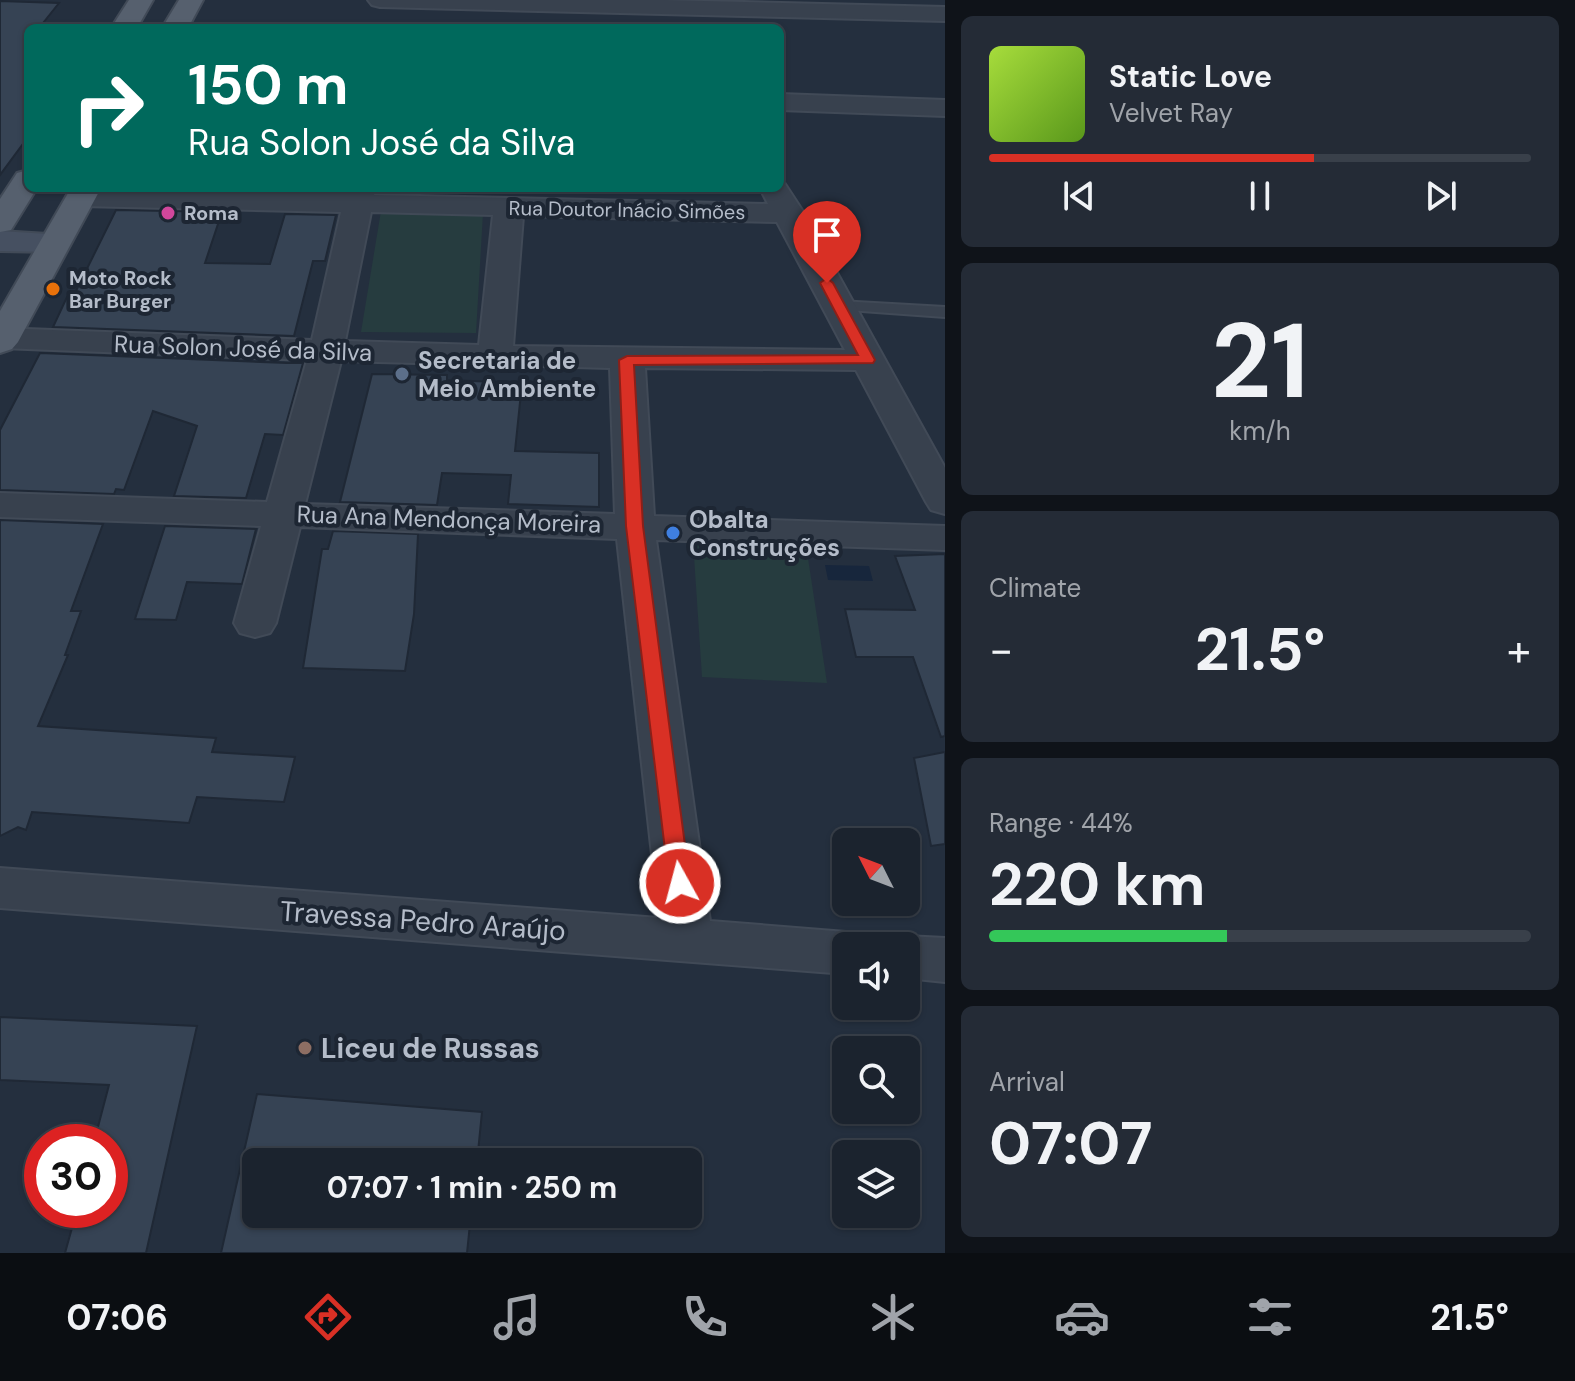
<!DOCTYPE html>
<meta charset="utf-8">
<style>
:root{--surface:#1b232e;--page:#242b36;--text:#f1f3f6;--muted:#a0a4aa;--line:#39404a;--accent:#d93025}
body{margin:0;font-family:"DM Sans",sans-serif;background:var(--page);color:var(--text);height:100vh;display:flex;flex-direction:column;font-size:30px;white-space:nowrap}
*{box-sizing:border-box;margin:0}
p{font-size:26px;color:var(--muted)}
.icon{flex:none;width:44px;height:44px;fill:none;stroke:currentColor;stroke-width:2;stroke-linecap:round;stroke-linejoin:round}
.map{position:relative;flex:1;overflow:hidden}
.panel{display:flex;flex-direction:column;gap:16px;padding:16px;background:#0f1319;width:630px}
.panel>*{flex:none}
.banner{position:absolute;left:24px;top:24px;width:760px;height:168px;border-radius:12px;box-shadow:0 2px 6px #0004,0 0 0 2px var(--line);background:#00695c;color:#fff;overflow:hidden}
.needle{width:52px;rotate:312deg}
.buttons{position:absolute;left:832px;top:828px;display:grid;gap:16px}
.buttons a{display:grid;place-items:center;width:88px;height:88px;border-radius:12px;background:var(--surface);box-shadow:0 2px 6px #0004,0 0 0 2px var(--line);font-size:40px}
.speed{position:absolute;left:24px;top:1124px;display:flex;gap:16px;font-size:40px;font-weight:700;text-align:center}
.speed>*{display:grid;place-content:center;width:104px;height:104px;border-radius:50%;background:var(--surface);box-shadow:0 2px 6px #0004,0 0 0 2px var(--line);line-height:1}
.speed .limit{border:12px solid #d22;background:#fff;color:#111}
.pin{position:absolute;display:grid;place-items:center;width:68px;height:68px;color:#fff;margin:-82px -34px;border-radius:50% 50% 50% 0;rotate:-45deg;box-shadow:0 0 8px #0007}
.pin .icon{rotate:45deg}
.me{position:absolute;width:88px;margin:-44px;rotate:353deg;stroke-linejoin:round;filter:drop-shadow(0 0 6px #0008)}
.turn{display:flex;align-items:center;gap:28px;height:168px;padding:0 32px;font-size:36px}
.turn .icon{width:104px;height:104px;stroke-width:2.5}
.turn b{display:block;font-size:56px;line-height:68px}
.big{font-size:60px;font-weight:700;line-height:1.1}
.panel .tile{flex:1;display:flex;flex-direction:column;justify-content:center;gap:12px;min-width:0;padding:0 28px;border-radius:12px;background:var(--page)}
.panel .dial{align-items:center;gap:0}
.dial b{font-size:104px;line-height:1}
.song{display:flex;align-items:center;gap:24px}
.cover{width:96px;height:96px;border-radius:12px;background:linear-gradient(135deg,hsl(80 70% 55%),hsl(90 70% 35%))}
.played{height:8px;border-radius:4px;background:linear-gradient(90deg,var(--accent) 60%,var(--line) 60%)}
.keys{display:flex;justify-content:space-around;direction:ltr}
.heat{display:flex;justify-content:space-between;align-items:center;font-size:44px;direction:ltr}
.charge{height:12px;border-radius:6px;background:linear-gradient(90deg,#34c759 44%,var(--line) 0)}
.trip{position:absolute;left:242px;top:1148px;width:460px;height:80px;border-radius:12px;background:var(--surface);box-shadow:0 2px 6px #0004,0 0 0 2px var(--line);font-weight:700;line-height:80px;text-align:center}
.dock{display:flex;height:128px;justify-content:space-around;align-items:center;background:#0b0e12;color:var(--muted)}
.dock .icon{width:56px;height:56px}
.dock .active{color:var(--accent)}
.dock b{font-size:36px;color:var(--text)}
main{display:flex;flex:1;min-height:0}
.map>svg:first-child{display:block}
.green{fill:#263c3f}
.water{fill:#17263c}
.building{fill:#364354;stroke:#1f2835;stroke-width:2}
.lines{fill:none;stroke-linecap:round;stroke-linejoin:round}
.lane-casing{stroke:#414a57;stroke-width:4}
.street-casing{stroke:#414a57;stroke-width:4}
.secondary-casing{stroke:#414a57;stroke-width:4}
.primary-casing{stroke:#414a57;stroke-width:4}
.lane{fill:#38414e;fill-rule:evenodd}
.street{fill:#38414e;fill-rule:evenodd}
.secondary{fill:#465061;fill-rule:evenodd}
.primary{fill:#56606e;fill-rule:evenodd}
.route{fill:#d93025;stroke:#8d1f18;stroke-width:2}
.hotel-dot{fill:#d1479c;stroke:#1d2633;stroke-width:3}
.food-dot{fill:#e8710a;stroke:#1d2633;stroke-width:3}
.service-dot{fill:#5c6f8a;stroke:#1d2633;stroke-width:3}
.shop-dot{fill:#3f7fe0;stroke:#1d2633;stroke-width:3}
.education-dot{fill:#8d6e63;stroke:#1d2633;stroke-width:3}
.labels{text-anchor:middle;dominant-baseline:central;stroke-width:8;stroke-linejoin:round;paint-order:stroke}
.far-street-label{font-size:20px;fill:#b4bcc9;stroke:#1d2633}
.far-poi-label{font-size:20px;font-weight:bold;fill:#b4bcc9;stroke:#1d2633;text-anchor:start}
.street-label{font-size:24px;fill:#b4bcc9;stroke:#1d2633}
.poi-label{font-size:24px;font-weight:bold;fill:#b4bcc9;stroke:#1d2633;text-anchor:start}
.near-street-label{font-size:28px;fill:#b4bcc9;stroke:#1d2633}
.near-poi-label{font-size:28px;font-weight:bold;fill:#b4bcc9;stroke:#1d2633;text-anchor:start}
</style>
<main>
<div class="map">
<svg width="945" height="1253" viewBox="0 0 945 1253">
<rect width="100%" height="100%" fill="#242f3e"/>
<!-- green -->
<path class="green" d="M381 211 483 213 476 333 361 332Z
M693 541 806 545 827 683 702 677Z"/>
<!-- water -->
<path class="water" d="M825 565 869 566 873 581 828 580Z"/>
<!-- building -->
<path class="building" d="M0 1 59 3 39 28H28V137L0 175Z
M116 210 222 212 205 263 270 264 285 214 336 215 325 261H313L294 336 53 327 67 297H73Z
M40 353 287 363H303L283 435 265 434 246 498 174 496 197 426 153 411 124 490 116 489 114 494 0 490V430Z
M372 374 447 375V380L522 383 515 451 599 453V507L508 504 511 475 442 473 437 505 340 502Z
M0 520 103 524 71 611H81L65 655H68L38 726 216 738 212 752 295 757 284 802 197 797 189 823 32 812 26 830 18 827 0 836Z
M165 526 256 529 242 584 187 582 176 620 135 619Z
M333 531 418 534 414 614 405 671 303 668 322 549H328Z
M945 554V736L941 737 913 657H856L845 609 915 610 895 556Z
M945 752V844L931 846 914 758Z
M0 1017 197 1026 146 1253H65L77 1210H110V1142H94L109 1085 0 1080Z
M257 1094 482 1112 477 1162H256V1214H471L467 1253H221Z"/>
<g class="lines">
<!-- lane casing -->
<g class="lane-casing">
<path id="lane" d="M839 301 945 307V317L834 309 831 306Z"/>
</g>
<!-- street casing -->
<g class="street-casing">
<path id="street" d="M368 0H663L945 7V21L380 7 372 5Z
M780 94 945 100V116L780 110Z
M780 183 785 184 804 213 945 468V514L931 510 926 502 856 370 645 368 654 516 945 526V550L656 540 710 921 846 932 864 938 868 946H846V974L0 908V868L659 918 617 539 300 527 276 623 270 633 255 637 240 633 234 623 261 526 0 517V493L267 502 307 360 2 348 0 328 312 340 341 212 81 206 71 203 66 197 71 191 81 188 345 194 347 188H375L374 195 768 204 761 190 780 188ZM371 212 493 215 479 345 345 341ZM523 216 777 222 845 350 513 346ZM341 361 610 368 615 514 305 504Z
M906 936 945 938V982L906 978V946H886L888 942Z"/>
</g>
<!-- secondary casing -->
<g class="secondary-casing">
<path id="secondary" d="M0 231 64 235 69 242 64 249 53 252 0 251Z"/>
</g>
<!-- primary casing -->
<g class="primary-casing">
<path id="primary" d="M129 0H153L137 28H111Z
M179 0H203L188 28H162Z
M28 170V188H37L11 230 0 232V199L17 173Z
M71 188H101L18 342 12 349 0 353V311Z"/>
</g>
<!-- lane -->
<use href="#lane" class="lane"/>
<!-- street -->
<use href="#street" class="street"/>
<!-- secondary -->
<use href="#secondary" class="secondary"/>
<!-- primary -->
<use href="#primary" class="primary"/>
</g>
<!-- route -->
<path class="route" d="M827 278 833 283 875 360 873 363 634 365 643 526 690 883 687 889 680 891 672 889 669 883 626 526 619 360 627 356 858 355 820 283Z"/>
<!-- markers -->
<circle class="hotel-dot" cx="168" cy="213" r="8"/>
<circle class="food-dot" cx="53" cy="289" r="8"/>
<circle class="service-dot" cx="402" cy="374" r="8"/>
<circle class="shop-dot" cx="673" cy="533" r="8"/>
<circle class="education-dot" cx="305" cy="1048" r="8"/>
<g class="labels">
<!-- far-street labels -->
<g class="far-street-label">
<text transform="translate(627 210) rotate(1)">Rua Doutor Inácio Simões</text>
</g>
<!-- far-poi labels -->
<g class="far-poi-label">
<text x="184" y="213">Roma</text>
<text x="69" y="278">Moto Rock<tspan x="69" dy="23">Bar Burger</tspan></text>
</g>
<!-- street labels -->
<g class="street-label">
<text transform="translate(243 348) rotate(2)">Rua Solon José da Silva</text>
<text transform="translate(449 519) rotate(2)">Rua Ana Mendonça Moreira</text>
</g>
<!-- poi labels -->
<g class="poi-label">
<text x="418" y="360">Secretaria de<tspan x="418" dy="28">Meio Ambiente</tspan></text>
<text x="689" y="519">Obalta<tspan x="689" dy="28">Construções</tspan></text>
</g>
<!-- near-street labels -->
<g class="near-street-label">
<text transform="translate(423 921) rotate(4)">Travessa Pedro Araújo</text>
</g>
<!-- near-poi labels -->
<g class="near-poi-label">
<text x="321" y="1048">Liceu de Russas</text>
</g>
</g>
</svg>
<div class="buttons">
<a><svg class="needle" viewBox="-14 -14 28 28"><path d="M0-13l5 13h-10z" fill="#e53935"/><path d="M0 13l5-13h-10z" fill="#a0a4aa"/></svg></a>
<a><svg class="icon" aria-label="sound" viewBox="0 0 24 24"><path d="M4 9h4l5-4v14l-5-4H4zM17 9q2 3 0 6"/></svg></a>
<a><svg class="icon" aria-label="search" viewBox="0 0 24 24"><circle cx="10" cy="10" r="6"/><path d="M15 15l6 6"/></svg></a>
<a><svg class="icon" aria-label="layers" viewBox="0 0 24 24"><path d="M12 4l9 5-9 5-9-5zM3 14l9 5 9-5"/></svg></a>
</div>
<div class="speed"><div class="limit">30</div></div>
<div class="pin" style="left:827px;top:283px;background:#d93025"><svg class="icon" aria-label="arrive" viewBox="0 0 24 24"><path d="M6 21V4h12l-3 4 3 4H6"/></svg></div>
<svg class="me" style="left:680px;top:883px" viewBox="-20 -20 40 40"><circle r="17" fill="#d93025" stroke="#fff" stroke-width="3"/><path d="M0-11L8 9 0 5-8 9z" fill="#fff"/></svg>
<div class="trip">07:07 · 1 min · 250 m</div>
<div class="banner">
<div class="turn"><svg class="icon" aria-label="right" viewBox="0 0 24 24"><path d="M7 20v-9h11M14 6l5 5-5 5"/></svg><div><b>150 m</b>Rua Solon José da Silva</div></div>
</div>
</div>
<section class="panel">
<div class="tile">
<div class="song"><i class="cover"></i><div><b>Static Love</b><p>Velvet Ray</p></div></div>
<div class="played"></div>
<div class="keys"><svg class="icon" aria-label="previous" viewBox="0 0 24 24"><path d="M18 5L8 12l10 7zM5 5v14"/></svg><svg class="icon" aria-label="pause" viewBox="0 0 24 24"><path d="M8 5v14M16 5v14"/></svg><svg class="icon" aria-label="next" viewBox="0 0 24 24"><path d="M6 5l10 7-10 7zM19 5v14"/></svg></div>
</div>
<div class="tile dial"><b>21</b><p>km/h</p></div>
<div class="tile"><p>Climate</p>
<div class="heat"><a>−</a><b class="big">21.5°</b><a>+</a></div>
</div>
<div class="tile"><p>Range · 44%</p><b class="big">220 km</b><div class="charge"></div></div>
<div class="tile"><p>Arrival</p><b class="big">07:07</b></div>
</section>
</main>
<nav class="dock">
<b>07:06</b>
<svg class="icon active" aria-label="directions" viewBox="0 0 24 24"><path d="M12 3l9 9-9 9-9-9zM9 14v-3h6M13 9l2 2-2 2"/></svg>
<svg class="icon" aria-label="music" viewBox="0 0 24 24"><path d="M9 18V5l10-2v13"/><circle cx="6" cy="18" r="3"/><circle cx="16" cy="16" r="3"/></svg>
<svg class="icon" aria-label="phone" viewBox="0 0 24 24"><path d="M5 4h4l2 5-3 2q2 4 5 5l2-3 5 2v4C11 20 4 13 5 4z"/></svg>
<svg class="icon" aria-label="climate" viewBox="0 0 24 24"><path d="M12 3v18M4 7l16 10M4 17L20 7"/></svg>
<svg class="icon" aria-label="car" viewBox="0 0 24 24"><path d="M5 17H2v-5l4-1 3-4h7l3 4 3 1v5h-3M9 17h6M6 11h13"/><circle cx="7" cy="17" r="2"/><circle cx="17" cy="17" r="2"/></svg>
<svg class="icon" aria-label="filters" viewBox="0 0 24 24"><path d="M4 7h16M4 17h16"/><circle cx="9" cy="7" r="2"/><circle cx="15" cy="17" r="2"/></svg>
<b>21.5°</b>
</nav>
